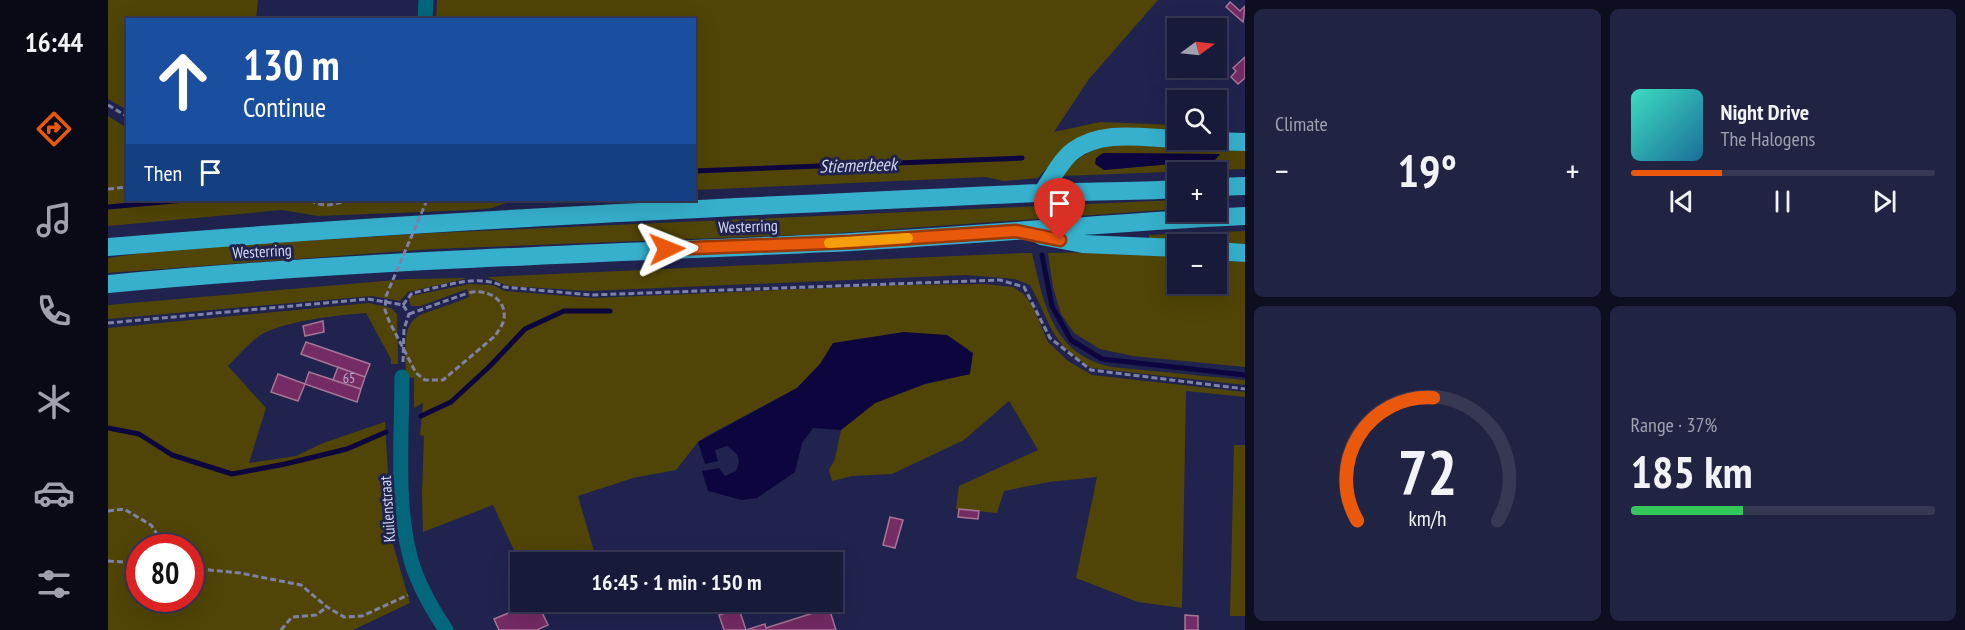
<!DOCTYPE html>
<meta charset="utf-8">
<style>
:root{--surface:#181a3a;--page:#212342;--text:#f1f3f6;--muted:#9fa1af;--line:#363854;--accent:#ea580c}
body{margin:0;font-family:"PT Sans Narrow",sans-serif;background:var(--page);color:var(--text);height:100vh;display:flex;flex-direction:column;font-size:22px;white-space:nowrap}
*{box-sizing:border-box;margin:0}
p{font-size:20px;color:var(--muted)}
.icon{flex:none;width:33px;height:33px;fill:none;stroke:currentColor;stroke-width:2;stroke-linecap:round;stroke-linejoin:round}
.map{position:relative;flex:1;overflow:hidden}
.drawer{display:flex;flex-direction:column;gap:9px;padding:9px;background:#0d0e20;width:720px}
.drawer>*{flex:none}
.guide{position:absolute;left:18px;top:18px;width:570px;height:183px;border-radius:0px;box-shadow:0 6px 24px #0002,0 0 0 2px var(--line);background:#1a4fa0;color:#fff;overflow:hidden}
.needle{width:39px;rotate:75deg}
.tools{position:absolute;left:1059px;top:18px;display:grid;gap:12px}
.tools a{display:grid;place-items:center;width:60px;height:60px;border-radius:0px;background:var(--surface);box-shadow:0 6px 24px #0002,0 0 0 2px var(--line);font-size:30px}
.speed{position:absolute;left:18px;top:534px;display:flex;gap:12px;font-size:30px;font-weight:700;text-align:center}
.speed>*{display:grid;place-content:center;width:78px;height:78px;border-radius:50%;background:var(--surface);box-shadow:0 6px 24px #0002,0 0 0 2px var(--line);line-height:1}
.speed .limit{border:9px solid #d22;background:#fff;color:#111}
.pin{position:absolute;display:grid;place-items:center;width:51px;height:51px;color:#fff;margin:-62px -26px;border-radius:50% 50% 50% 0;rotate:-45deg;box-shadow:0 0 6px #0007}
.pin .icon{rotate:45deg}
.me{position:absolute;width:66px;margin:-33px;rotate:88deg;stroke-linejoin:round;filter:drop-shadow(0 0 4px #0008)}
.turn{display:flex;align-items:center;gap:21px;height:126px;padding:0 18px;font-size:27px}
.turn .icon{width:78px;height:78px;stroke-width:2.5}
.turn b{display:block;font-size:42px;line-height:51px}
.then{display:flex;align-items:center;height:57px;padding:0 18px;background:#0003;gap:12px;font-size:22px}
.big{font-size:45px;font-weight:700;line-height:1.1}
.drawer .tile{flex:1;display:flex;flex-direction:column;justify-content:center;gap:9px;min-width:0;padding:0 21px;border-radius:9px;background:var(--page)}
.drawer .dial{align-items:center;gap:0}
.dial svg{height:156px;overflow:visible;fill:none;stroke:var(--line);stroke-width:7;stroke-linecap:round;text-anchor:middle}
.dial text{fill:var(--text);stroke:none}
.song{display:flex;align-items:center;gap:18px}
.cover{width:72px;height:72px;border-radius:9px;background:linear-gradient(135deg,hsl(170 70% 55%),hsl(200 70% 35%))}
.played{height:6px;border-radius:3px;background:linear-gradient(90deg,var(--accent) 30%,var(--line) 30%)}
.keys{display:flex;justify-content:space-around;direction:ltr}
.heat{display:flex;justify-content:space-between;align-items:center;font-size:33px;direction:ltr}
.charge{height:9px;border-radius:4px;background:linear-gradient(90deg,#34c759 37%,var(--line) 0)}
.drawer .tiles{flex:1;display:grid;gap:9px;grid-template-columns:repeat(2,1fr)}
.trip{position:absolute;left:402px;top:552px;width:333px;height:60px;border-radius:0px;background:var(--surface);box-shadow:0 6px 24px #0002,0 0 0 2px var(--line);font-weight:700;line-height:60px;text-align:center}
main{display:flex;flex:1;min-height:0}
.tabs{display:flex;flex-direction:column;width:108px;justify-content:space-around;align-items:center;background:#0a0a17;color:var(--muted)}
.tabs .icon{width:42px;height:42px}
.tabs .selected{color:var(--accent)}
.tabs b{font-size:27px;color:var(--text)}
.map>svg:first-child{display:block}
.green{fill:#504506;fill-rule:evenodd}
.water{fill:#0d053d}
.lines{fill:none;stroke-linecap:round;stroke-linejoin:round}
.stream{stroke:#0d053d;stroke-width:5}
.building{fill:#752b64;stroke:#a67598;stroke-width:1.5}
.path{stroke:#7e82a6;stroke-width:3;stroke-dasharray:6 3;stroke-linecap:butt}
.minor{stroke:#03667a;stroke-width:15}
.highway{stroke:#36b0cd;stroke-width:18}
.path-bridge{stroke:#7e82a6;stroke-width:3;stroke-dasharray:6 3;stroke-linecap:butt}
.route-casing{stroke:#983908;stroke-width:15}
.route{stroke:#ea580c;stroke-width:10}
.slow{stroke:#f59e0b;stroke-width:10}
.labels{text-anchor:middle;dominant-baseline:central;stroke-width:6;stroke-linejoin:round;paint-order:stroke}
.number-label{font-size:14px;fill:#bcaed2}
.street-label{font-size:16px;fill:#d4d9f6;stroke:#20234e}
.water-label{font-size:18px;font-style:italic;fill:#d4d8ee;stroke:#20234e}
</style>
<main>
<nav class="tabs">
<b>16:44</b>
<svg class="icon selected" aria-label="directions" viewBox="0 0 24 24"><path d="M12 3l9 9-9 9-9-9zM9 14v-3h6M13 9l2 2-2 2"/></svg>
<svg class="icon" aria-label="music" viewBox="0 0 24 24"><path d="M9 18V5l10-2v13"/><circle cx="6" cy="18" r="3"/><circle cx="16" cy="16" r="3"/></svg>
<svg class="icon" aria-label="phone" viewBox="0 0 24 24"><path d="M5 4h4l2 5-3 2q2 4 5 5l2-3 5 2v4C11 20 4 13 5 4z"/></svg>
<svg class="icon" aria-label="climate" viewBox="0 0 24 24"><path d="M12 3v18M4 7l16 10M4 17L20 7"/></svg>
<svg class="icon" aria-label="car" viewBox="0 0 24 24"><path d="M5 17H2v-5l4-1 3-4h7l3 4 3 1v5h-3M9 17h6M6 11h13"/><circle cx="7" cy="17" r="2"/><circle cx="17" cy="17" r="2"/></svg>
<svg class="icon" aria-label="filters" viewBox="0 0 24 24"><path d="M4 7h16M4 17h16"/><circle cx="9" cy="7" r="2"/><circle cx="15" cy="17" r="2"/></svg>
</nav>
<div class="map">
<svg width="1137" height="630" viewBox="0 0 1137 630">
<rect width="100%" height="100%" fill="#20234e"/>
<!-- green -->
<path class="green" d="M0 0H150L148 19 20 20 19 110 0 99Z
M329 0H1050L981 79 946 132 992 122 1069 125V131L958 147 930 178 896 181 878 177 587 190 586 20H328Z
M0 116 19 128 20 200H407L384 208 363 210 210 216 174 210 0 226Z
M1017 144 1137 148V169L954 176C973 152 987 147 1017 144ZM995 153 1111 154V155L1107 160 996 170Z
M1069 200V209L717 234 324 249 0 273V258L62 249 325 233Z
M1137 231V245L1041 239V235Z
M990 252 1069 257 1070 284H1108L1109 260 1137 262V367L1025 356 992 349 966 333 953 314 945 287 940 253Z
M913 253H924C936 305 945 355 1004 367L1137 380V385L983 368C941 342 944 325 922 285L907 279 859 275 481 291 400 286 379 277Z
M360 278 300 292 292 301 264 296 0 319V305L299 279Z
M361 284 385 285 397 291 485 298 789 285 876 284 905 287 916 294 925 307 940 342 960 361 984 375 1137 392V397L1078 391 1074 608 1030 602 968 578 989 477 941 482 896 491 889 513 848 509 851 486 930 450 901 401 856 440 784 474 744 476 724 481 721 470 727 459 733 430 767 403 817 384 862 374 726 343 712 364 689 388 597 437 590 442 568 470 525 478 470 496 487 555 461 562 412 563 385 505 315 532 314 493 316 436 312 435 315 403 306 408V378L298 377C295 304 303 322 361 297L359 289 313 306H303L301 299 303 296Z
M261 303 283 308 289 314 290 364H283V359L258 313C231 315 174 321 151 336 140 344 130 356 120 366L158 408 141 463 188 456 215 443 277 422 284 541 302 603 245 630H0V328ZM32 548H82V598H32Z
M1126 445H1137V616H1122Z"/>
<!-- water -->
<path class="water" d="M995 153 1112 154 1107 160 996 170 987 164 988 158Z
M796 332 839 335 865 353 862 374 817 384 767 403 733 430 705 428 694 443 687 472 649 498 634 500 600 491 594 471 611 468 617 476 628 471C634 458 630 454 619 446L607 450 610 461 597 464 590 442 689 388 712 364 725 343Z"/>
<g class="lines">
<!-- stream -->
<path class="stream" d="M586 171 914 158
M0 207 78 200
M934 255 944 306 963 340 994 359 1137 375
M313 416 343 402 381 367 417 329 456 311H502
M0 428 31 434 64 455 124 474 177 464 239 449 278 432"/>
</g>
<!-- building -->
<path class="building" d="M1122 2 1132 11 1137 6 1135 22 1118 7Z
M1137 57V78L1130 84 1123 77 1128 71 1125 68Z
M215 321 216 332 197 336 195 326Z
M198 342 262 364 257 377 193 354Z
M230 367 257 377 253 389 225 380Z
M201 372 253 389 249 402 197 384Z
M170 374 197 384 190 401 163 392Z
M851 509 871 511 870 519 850 517Z
M782 517 795 520 787 548 775 545Z
M427 602H429L440 625 429 630H391L386 619Z
M721 608 728 630H616L611 615 631 609 638 630 657 624 658 628Z
M1077 615 1090 616V630H1077Z"/>
<g class="lines">
<!-- path -->
<path class="path" d="M0 105 20 117
M0 189 20 187
M202 200C215 208 226 205 239 200
M295 305 304 293C331 288 371 272 396 287L483 295 892 280 916 287 942 338 983 370 1137 389
M301 314 360 293
M0 323 260 299 295 305 301 314
M295 362 296 329 301 314
M0 511 16 509 43 525 58 548
M0 561 32 563
M82 568 132 573 193 585 219 607 236 617 254 616 300 595
M173 630 184 617 208 615 219 607"/>
<!-- minor -->
<path class="minor" d="M317 20 318 0
M294 377C294 431 288 500 301 552 307 580 322 606 338 630"/>
<!-- highway -->
<path class="highway" d="M1070 140 1137 142
M1108 187 1137 186
M934 193C943 180 952 161 965 151 994 129 1035 138 1070 139
M933 236 975 244 1070 248
M0 247C309 221 619 207 930 193 976 191 1023 192 1070 189
M1108 251 1137 253
M0 284C247 260 495 254 743 242 874 235 1005 222 1137 216"/>
<!-- path-bridge -->
<path class="path-bridge" d="M319 200 278 296 277 310 281 321 308 373 317 380H335L387 336C390 331 395 325 396 319 399 298 377 288 360 293"/>
</g>
<g class="lines">
<!-- route casing -->
<g class="route-casing">
<path id="route" d="M559 249 743 242 908 231 952 240"/>
</g>
<!-- route -->
<use href="#route" class="route"/>
<!-- slow -->
<path class="slow" d="M721 243 800 238"/>
</g>
<g class="labels">
<!-- number labels -->
<g class="number-label">
<text x="241" y="378">65</text>
</g>
<!-- street labels -->
<g class="street-label">
<text transform="translate(640 226) rotate(-2)">Westerring</text>
<text transform="translate(154 251) rotate(-3)">Westerring</text>
<text transform="translate(279 509) rotate(-94)">Kuilenstraat</text>
</g>
<!-- water labels -->
<g class="water-label">
<text transform="translate(750 165) rotate(-2)">Stiemerbeek</text>
</g>
</g>
</svg>
<div class="tools">
<a><svg class="needle" viewBox="-14 -14 28 28"><path d="M0-13l5 13h-10z" fill="#e53935"/><path d="M0 13l5-13h-10z" fill="#9fa1af"/></svg></a>
<a><svg class="icon" aria-label="search" viewBox="0 0 24 24"><circle cx="10" cy="10" r="6"/><path d="M15 15l6 6"/></svg></a>
<a>+</a>
<a>−</a>
</div>
<div class="speed"><div class="limit">80</div></div>
<div class="pin" style="left:952px;top:240px;background:#d93025"><svg class="icon" aria-label="arrive" viewBox="0 0 24 24"><path d="M6 21V4h12l-3 4 3 4H6"/></svg></div>
<svg class="me" style="left:559px;top:249px" viewBox="-20 -20 40 40"><path d="M0-17L14 15 0 8-14 15z" fill="#ea580c" stroke="#fff" stroke-width="4"/></svg>
<div class="trip">16:45 · 1 min · 150 m</div>
<div class="guide">
<div class="turn"><svg class="icon" aria-label="ahead" viewBox="0 0 24 24"><path d="M12 20V5M6 11l6-6 6 6"/></svg><div><b>130 m</b>Continue</div></div>
<div class="then">Then<svg class="icon" aria-label="arrive" viewBox="0 0 24 24"><path d="M6 21V4h12l-3 4 3 4H6"/></svg></div>
</div>
</div>
<section class="drawer">
<div class="tiles">
<div class="tile"><p>Climate</p>
<div class="heat"><a>−</a><b class="big">19°</b><a>+</a></div>
</div>
<div class="tile">
<div class="song"><i class="cover"></i><div><b>Night Drive</b><p>The Halogens</p></div></div>
<div class="played"></div>
<div class="keys"><svg class="icon" aria-label="previous" viewBox="0 0 24 24"><path d="M18 5L8 12l10 7zM5 5v14"/></svg><svg class="icon" aria-label="pause" viewBox="0 0 24 24"><path d="M8 5v14M16 5v14"/></svg><svg class="icon" aria-label="next" viewBox="0 0 24 24"><path d="M6 5l10 7-10 7zM19 5v14"/></svg></div>
</div>
<div class="tile dial"><svg viewBox="0 0 100 80">
<path d="M14 69A42 42 0 1 1 86 69"/>
<path d="M14 69A42 42 0 0 1 53 6" stroke="#ea580c"/>
<text x="50" y="56" font-size="32" font-weight="700">72</text>
<text x="50" y="72" font-size="11">km/h</text>
</svg></div>
<div class="tile"><p>Range · 37%</p><b class="big">185 km</b><div class="charge"></div></div>
</div>
</section>
</main>
